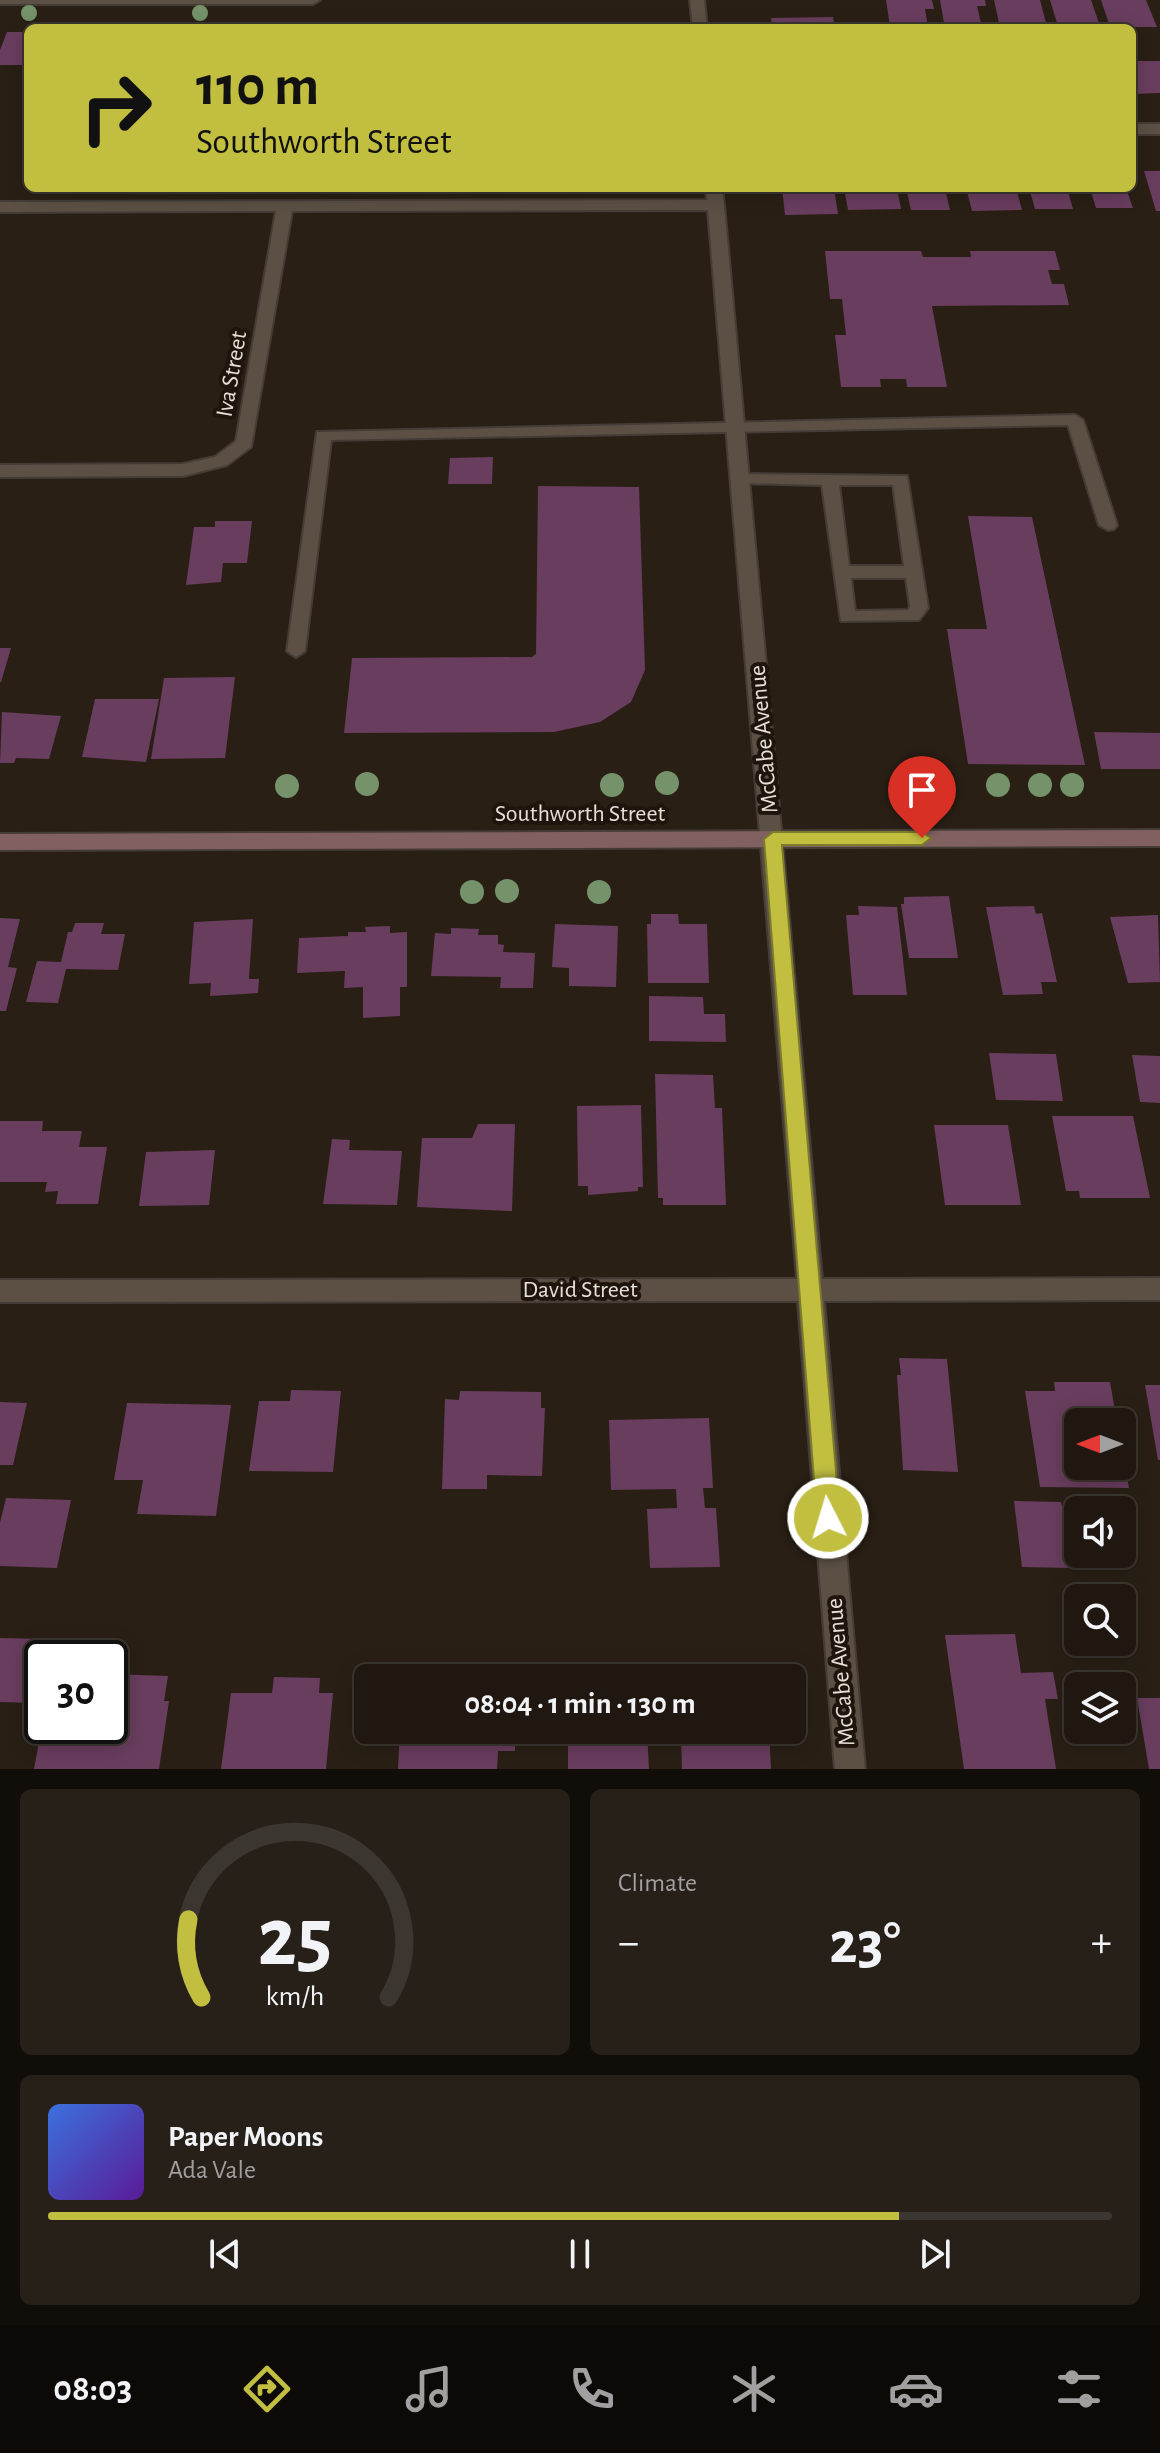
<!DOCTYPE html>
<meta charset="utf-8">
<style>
:root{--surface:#1f1710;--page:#272019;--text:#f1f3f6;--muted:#a19f9f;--line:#3c3630;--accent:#c1be40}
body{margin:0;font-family:"Alegreya Sans",sans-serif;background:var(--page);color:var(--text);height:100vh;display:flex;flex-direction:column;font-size:30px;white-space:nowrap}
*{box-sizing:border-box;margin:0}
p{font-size:26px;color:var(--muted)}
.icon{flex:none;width:44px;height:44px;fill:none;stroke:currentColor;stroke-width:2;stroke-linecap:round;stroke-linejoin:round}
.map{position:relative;height:1769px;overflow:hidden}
.side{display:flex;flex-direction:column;gap:20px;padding:20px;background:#110d09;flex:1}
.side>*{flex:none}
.top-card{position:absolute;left:24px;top:24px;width:1112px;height:168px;border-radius:12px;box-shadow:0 4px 20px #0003,0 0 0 2px var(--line);background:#c1be40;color:#111;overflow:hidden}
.needle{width:52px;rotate:270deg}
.controls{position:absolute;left:1064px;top:1408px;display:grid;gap:16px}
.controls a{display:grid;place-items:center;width:72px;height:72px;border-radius:12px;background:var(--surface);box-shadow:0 4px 20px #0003,0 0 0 2px var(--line);font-size:40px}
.speed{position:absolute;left:24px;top:1640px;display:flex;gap:16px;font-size:40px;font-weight:700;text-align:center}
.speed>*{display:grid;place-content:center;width:104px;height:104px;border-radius:50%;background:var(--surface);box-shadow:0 4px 20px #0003,0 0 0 2px var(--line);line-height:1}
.speed .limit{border:4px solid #111;border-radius:12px;background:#fff;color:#111}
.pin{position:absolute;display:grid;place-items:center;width:68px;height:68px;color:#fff;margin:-82px -34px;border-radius:50% 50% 50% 0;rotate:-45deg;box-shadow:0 0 8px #0007}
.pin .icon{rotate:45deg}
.me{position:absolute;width:88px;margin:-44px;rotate:355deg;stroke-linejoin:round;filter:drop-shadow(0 0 6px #0008)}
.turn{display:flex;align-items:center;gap:28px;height:168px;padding:0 40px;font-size:36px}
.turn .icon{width:104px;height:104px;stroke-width:2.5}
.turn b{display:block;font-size:56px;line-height:68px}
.big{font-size:60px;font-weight:600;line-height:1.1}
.side .widget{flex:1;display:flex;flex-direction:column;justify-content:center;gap:12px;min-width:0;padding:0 28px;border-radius:12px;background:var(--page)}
.side .dial{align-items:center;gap:0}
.dial svg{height:208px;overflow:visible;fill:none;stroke:var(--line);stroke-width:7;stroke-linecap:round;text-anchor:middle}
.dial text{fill:var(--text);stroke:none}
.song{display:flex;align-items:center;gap:24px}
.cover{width:96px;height:96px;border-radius:12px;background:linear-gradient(135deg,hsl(220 70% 55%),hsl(270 70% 35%))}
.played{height:8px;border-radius:4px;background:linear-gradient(90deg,var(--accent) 80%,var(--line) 80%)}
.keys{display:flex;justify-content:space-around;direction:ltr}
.heat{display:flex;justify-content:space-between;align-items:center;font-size:44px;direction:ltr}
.side .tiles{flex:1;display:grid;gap:20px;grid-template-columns:1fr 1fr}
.widget:last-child{grid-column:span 2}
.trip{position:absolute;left:354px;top:1664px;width:452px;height:80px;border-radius:12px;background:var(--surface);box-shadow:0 4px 20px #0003,0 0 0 2px var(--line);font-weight:600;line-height:80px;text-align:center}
.menu{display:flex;height:128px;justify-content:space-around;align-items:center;background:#0c0906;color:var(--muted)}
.menu .icon{width:56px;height:56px}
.menu .on{color:var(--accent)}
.menu b{font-size:36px;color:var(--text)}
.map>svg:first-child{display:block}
.building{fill:#693d5e}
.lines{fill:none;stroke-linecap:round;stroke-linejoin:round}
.service-casing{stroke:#453c36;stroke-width:4}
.minor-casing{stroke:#453c36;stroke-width:4}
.secondary-casing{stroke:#453c36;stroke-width:4}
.service{fill:#5c5045;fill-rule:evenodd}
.minor{fill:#5c5045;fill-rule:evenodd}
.secondary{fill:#81615f;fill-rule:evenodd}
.tree{fill:#75926a}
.route{fill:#c1be40;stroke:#7d7c2a;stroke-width:2}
.labels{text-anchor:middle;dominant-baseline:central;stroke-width:8;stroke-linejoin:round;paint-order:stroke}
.street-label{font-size:24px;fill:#e7e0d9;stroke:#1f150c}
</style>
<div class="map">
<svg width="1160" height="1769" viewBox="0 0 1160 1769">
<rect width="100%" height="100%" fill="#291f15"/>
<!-- building -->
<path class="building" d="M886 0H932L934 9H925L928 27H890Z
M940 0H985L986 6H977L981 23H944Z
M994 0H1040L1046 23H999Z
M1050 0H1091L1099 23H1057Z
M1101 0H1146L1157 27H1110Z
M833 17 835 28H772L771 18Z
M7 32H28V65H0V50Z
M1132 61H1160V93L1132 94Z
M1144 171H1160V211H1156Z
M782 188H834L838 214 785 215Z
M844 188H897L901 209 848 210Z
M906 188H945L950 210H911Z
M966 188H1016L1022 210 972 211Z
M1029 188H1067L1073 209H1035Z
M1090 188H1126L1133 208H1096Z
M825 251H921L923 257H971L970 251H1055L1060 270H1048L1052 284H1064L1069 305 932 306 947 387H907L906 379H880L881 387H841L835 335H846L842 299H830Z
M493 457 492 484H448L450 458Z
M538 486 639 487 645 670 631 702 600 722 554 732 344 733 352 658 532 657 536 654Z
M968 516 1032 517 1085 765 968 764 947 629H987Z
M215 521H252L247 563H223L221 582 186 585 194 527H215Z
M0 648H11L1 682H0Z
M235 677 225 758 151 759 164 678Z
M95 699H159L146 762 82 757Z
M2 712 61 716 49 759 16 758 14 763H0Z
M1094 732 1160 733V769H1101Z
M949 896 958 958H909L901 904H904V897Z
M858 906 897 907 907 995H853L846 915H859Z
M1034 906 1036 914 1042 913 1057 982H1041L1043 994 1003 995 986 907Z
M651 914H678L679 924H707L709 983H648L647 924H651Z
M1158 915 1160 982 1128 983 1110 917Z
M0 918 20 919 8 967 17 968 6 1011H0Z
M253 919 249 979H259L258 993 210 996 211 983 189 984 194 922Z
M75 923H104L101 934H125L118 970 66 969 58 1003 26 1002 37 961 61 962 68 932H72Z
M555 924 618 926 616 987 569 986V968L552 967Z
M390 926V933L407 932V987H400V1016L363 1018V987L344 988 345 971 297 973 299 938 348 936V932H366L365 927Z
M451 928 479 929 478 935H498V944L504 945 503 952 535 953 533 988H500L501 977 431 976 435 933 451 934Z
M649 996 703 997 704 1014H725L726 1042 649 1041Z
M989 1053 1056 1054 1063 1101 996 1100Z
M1132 1055 1160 1056V1103L1140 1102Z
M655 1074 713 1075 715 1108H722L726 1205H663V1198H658Z
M641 1105 643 1187H638V1191L588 1195V1186H578L577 1106Z
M1052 1116H1133L1150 1198H1080L1079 1191H1066Z
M0 1121H43L42 1131H82L79 1147H107L98 1204H56L58 1191 45 1192 47 1182H0Z
M478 1124H515L512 1211 417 1207 422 1138H472Z
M934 1125H1008L1021 1205H945Z
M332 1139 350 1140 349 1150 402 1151 397 1205 323 1204Z
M215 1150 209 1205 139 1206 146 1152Z
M899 1358 947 1359 958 1472 903 1470 897 1375H901Z
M1054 1382H1110L1117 1422H1078V1466H1122L1124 1459 1129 1488 1040 1487 1025 1391H1055Z
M1145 1385H1160V1460H1158Z
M291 1390 341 1391 333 1472 249 1471 259 1401H290Z
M460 1391 541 1392V1408H545L542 1476 487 1475V1489H442L445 1399 459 1400Z
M0 1402 27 1403 13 1465H0Z
M127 1403 231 1405 216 1516 137 1514 143 1480H114Z
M709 1418 713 1488H703L705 1508H716L720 1567 650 1568 647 1509 677 1508 676 1489 611 1490 609 1420Z
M6 1498 71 1500 57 1568 0 1566V1523Z
M1014 1501 1061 1502 1062 1506H1079L1078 1554H1086L1087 1559H1068L1070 1568 1022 1567Z
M1015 1634 1021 1673 1053 1672 1058 1699H1045L1056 1769H964L945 1635Z
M0 1638 44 1639 33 1703 0 1702Z
M110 1674 168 1676 164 1701H169L159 1769H34L42 1726H110Z
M765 1674V1678H694V1675Z
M274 1677 320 1678 319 1693H333L326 1769H221L231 1693H272Z
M1137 1698H1160V1769H1149Z
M400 1730H515V1751H498L497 1769H398Z
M568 1730H647L649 1769H568Z
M695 1730H769L771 1769H682L681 1738H695Z"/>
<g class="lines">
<!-- service casing -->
<g class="service-casing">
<path id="service" d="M1075 415 1083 420 1117 525 1114 529 1108 530 1099 525 1068 425 331 440 305 651 296 657 287 651 317 432Z
M741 474 907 476 928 608 919 620 841 621 822 485 735 483 733 479ZM839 485H893L904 566H849ZM851 578H906L910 607 908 610 855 611Z"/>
</g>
<!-- minor casing -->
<g class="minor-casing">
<path id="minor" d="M0 0H320L313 4H0Z
M690 0H704L707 28H693Z
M1132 124H1160V134H1132Z
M706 188H722L724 205 822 1279 1160 1278V1300L824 1301 865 1769H835L798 1301 0 1302V1280L797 1279 708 210 292 211 251 447 227 465 183 476 0 477V465L183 464 215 457 236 441 276 211 0 212V202L707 200Z"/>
</g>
<!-- secondary casing -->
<g class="secondary-casing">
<path id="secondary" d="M1160 830V846L0 850V834Z"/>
</g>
<!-- service -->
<use href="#service" class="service"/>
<!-- minor -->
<use href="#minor" class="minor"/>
<!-- secondary -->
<use href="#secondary" class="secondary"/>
</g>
<!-- trees -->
<g class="tree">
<circle cx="29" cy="13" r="8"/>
<circle cx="200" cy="13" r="8"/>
<circle cx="667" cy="783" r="12"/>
<circle cx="367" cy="784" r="12"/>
<circle cx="612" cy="785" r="12"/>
<circle cx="998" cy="785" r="12"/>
<circle cx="1040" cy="785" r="12"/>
<circle cx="1072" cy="785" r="12"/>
<circle cx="287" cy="786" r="12"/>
<circle cx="507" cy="891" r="12"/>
<circle cx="472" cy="892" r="12"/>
<circle cx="599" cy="892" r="12"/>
</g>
<!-- route -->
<path class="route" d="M773 832H922L931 838 922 845H782L840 1518 837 1525 828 1528 820 1525 817 1518 764 839Z"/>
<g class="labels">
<!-- street labels -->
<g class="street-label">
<text transform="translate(232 374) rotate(-80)">Iva Street</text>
<text transform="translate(764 739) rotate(-95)">McCabe Avenue</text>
<text x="580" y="814">Southworth Street</text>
<text x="580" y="1290">David Street</text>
<text transform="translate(841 1672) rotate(-95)">McCabe Avenue</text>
</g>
</g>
</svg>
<div class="controls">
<a><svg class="needle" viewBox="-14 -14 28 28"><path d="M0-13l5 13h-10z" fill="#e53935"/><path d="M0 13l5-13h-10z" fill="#a19f9f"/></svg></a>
<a><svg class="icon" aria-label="sound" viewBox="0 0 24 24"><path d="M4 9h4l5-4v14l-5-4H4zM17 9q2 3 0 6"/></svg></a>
<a><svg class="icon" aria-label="search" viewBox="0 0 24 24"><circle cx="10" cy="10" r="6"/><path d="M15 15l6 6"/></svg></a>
<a><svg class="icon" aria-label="layers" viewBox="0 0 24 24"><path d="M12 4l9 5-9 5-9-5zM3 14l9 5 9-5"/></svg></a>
</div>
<div class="speed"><div class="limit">30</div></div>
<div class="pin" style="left:922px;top:838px;background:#d93025"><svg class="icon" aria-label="arrive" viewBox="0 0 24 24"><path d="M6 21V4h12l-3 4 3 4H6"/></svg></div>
<svg class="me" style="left:828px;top:1518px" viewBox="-20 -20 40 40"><circle r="17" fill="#c1be40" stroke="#fff" stroke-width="3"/><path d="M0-11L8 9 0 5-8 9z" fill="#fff"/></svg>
<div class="trip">08:04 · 1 min · 130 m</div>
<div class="top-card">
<div class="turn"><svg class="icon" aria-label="right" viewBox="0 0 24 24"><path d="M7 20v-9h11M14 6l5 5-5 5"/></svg><div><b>110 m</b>Southworth Street</div></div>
</div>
</div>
<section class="side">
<div class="tiles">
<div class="widget dial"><svg viewBox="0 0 100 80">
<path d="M14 69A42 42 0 1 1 86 69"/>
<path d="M14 69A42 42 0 0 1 9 39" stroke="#c1be40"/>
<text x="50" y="56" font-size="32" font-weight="700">25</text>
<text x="50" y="72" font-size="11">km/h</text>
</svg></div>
<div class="widget"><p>Climate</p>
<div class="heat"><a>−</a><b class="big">23°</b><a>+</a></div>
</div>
<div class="widget">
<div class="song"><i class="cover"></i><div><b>Paper Moons</b><p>Ada Vale</p></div></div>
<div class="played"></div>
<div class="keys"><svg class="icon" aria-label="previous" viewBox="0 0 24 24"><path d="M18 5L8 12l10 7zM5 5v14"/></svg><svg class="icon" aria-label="pause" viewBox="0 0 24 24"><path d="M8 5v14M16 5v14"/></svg><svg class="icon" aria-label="next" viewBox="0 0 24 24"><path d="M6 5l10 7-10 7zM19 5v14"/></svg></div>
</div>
</div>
</section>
<nav class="menu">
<b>08:03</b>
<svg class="icon on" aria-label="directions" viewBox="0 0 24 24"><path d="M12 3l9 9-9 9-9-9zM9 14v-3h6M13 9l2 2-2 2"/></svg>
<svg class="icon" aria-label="music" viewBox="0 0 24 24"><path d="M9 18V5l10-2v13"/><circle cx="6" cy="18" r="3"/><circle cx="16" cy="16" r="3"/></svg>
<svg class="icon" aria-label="phone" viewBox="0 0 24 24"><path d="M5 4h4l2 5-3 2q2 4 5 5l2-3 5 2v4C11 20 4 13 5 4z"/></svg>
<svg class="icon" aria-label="climate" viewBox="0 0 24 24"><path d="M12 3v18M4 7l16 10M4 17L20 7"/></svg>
<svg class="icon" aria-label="car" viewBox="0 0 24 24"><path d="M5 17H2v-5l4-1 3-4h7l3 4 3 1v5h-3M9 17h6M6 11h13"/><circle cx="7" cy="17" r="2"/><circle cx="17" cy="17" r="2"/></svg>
<svg class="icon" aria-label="filters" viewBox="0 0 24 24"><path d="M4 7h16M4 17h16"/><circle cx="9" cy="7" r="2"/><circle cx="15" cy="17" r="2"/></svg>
</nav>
